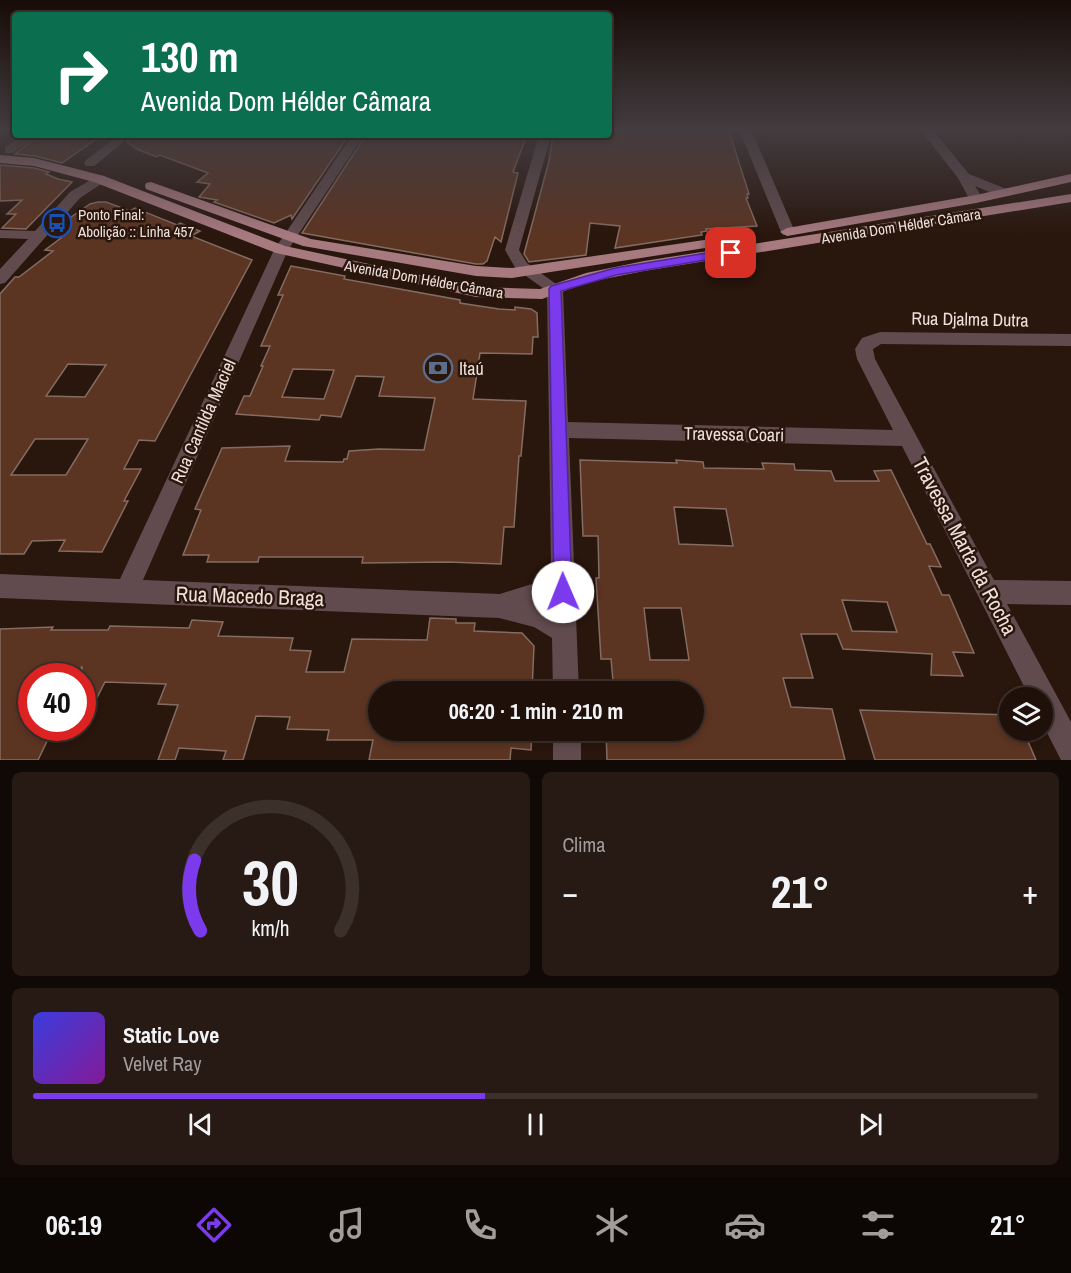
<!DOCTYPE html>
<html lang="pt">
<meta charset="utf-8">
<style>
:root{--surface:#1f100a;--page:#271913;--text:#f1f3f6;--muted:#a19d9c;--line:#3c302b;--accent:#7c3aed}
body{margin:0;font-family:"Archivo Narrow",sans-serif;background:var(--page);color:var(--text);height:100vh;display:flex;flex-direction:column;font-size:22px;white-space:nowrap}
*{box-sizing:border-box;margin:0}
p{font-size:20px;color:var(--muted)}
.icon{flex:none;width:33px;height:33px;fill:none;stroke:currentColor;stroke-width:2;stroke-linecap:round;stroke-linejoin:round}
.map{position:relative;height:760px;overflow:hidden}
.details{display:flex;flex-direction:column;gap:12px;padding:12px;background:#110906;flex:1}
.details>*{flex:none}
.banner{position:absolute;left:12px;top:12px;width:600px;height:126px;border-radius:6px;box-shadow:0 3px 9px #0003,0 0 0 2px var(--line);background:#0b6e4f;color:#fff;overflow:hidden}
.buttons{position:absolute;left:999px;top:687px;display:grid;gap:12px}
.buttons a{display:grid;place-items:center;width:54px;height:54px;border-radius:50%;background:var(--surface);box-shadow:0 3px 9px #0003,0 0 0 2px var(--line);font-size:30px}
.speed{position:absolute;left:18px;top:663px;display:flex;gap:12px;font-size:30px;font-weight:700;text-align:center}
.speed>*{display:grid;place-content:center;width:78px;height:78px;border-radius:50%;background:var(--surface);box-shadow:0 3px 9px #0003,0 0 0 2px var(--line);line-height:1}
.speed .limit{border:9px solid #d22;background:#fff;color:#111}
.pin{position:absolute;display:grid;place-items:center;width:51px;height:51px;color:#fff;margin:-26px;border-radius:12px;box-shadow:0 3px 9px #0006}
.me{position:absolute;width:66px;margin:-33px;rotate:359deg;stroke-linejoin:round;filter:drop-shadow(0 0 4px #0008)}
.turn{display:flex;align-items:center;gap:21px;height:126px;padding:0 30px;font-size:27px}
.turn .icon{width:78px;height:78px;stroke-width:2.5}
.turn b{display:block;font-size:42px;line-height:51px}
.big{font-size:45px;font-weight:700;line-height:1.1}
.details .tile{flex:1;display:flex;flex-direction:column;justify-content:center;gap:9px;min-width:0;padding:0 21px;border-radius:9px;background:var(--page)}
.details .dial{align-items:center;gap:0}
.dial svg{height:156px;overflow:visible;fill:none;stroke:var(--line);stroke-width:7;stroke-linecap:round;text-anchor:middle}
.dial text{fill:var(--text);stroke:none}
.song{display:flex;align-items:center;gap:18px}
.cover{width:72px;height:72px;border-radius:9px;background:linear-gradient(135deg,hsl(240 70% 55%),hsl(290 70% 35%))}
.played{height:6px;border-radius:3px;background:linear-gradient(90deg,var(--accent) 45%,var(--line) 45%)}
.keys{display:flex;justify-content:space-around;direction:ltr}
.heat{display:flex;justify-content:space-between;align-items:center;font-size:33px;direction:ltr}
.details .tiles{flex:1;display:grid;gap:12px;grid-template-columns:1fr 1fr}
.tile:last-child{grid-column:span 2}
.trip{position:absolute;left:368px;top:681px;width:336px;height:60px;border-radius:30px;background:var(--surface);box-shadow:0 3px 9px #0003,0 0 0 2px var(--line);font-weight:700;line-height:60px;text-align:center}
.tab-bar{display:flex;height:96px;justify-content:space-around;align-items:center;background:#0c0604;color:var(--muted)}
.tab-bar .icon{width:42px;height:42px}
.tab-bar .selected{color:var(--accent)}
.tab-bar b{font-size:27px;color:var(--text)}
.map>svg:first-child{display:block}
.building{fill:#5c3422;stroke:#856c62;stroke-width:1.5;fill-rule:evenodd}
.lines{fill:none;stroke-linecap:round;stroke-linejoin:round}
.minor{fill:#614b4e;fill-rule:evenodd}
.major{fill:#a77a80;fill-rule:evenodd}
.route{fill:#7c3aed;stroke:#51269a;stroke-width:1.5}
.labels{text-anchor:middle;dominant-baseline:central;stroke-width:5;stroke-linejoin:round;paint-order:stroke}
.far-poi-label{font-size:15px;fill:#eddfd9;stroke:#29160d;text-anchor:start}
.far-street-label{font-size:15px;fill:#eddfd9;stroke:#29160d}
.street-label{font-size:18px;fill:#eddfd9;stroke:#29160d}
.poi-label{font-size:18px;fill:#eddfd9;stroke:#29160d;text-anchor:start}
.near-street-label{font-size:21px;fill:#eddfd9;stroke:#29160d}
</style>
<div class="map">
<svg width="1071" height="760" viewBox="0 0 1071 760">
<rect width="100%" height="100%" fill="#29160d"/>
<!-- building -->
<path class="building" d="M616 129H722L729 131 749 194H747L748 198H746L757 226 706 229 707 231 701 232 702 235 615 248 620 226 590 223 586 255 529 262 524 254 549 161 553 135H609V131H616Z
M40 135H102L62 163 35 156 15 154Z
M134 135H349L292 219 291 215 274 223 214 202 217 200 199 197 210 184 197 182 208 173 160 155 157 157 139 150 127 142Z
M366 135H527L513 172 518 173 501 242 495 237 487 261 483 264H476L302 233Z
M0 165 34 168 49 172 46 174 58 179 72 182 26 229 2 228 16 214H7L22 200 0 201Z
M98 202H106L130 211 135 208 177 225 180 223 200 231 191 236 252 260 155 441 139 440 124 469H141L124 501H128L102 552 59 551 65 540 32 541 24 554H0V294L15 277H19L53 251 45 250 65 235 55 231 64 222 90 204ZM68 364 106 365 85 397 46 396ZM35 439H88L66 475H11Z
M291 266 345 276 344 279 460 300V303L499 309 515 310V307L531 309 537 313 538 337H533L532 354 480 353 473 399 526 401 521 456H519L514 527H504L501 564 448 562 362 563 363 557H259L258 562H207L209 555H183L201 510 195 509 222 448 290 446 285 461 343 462 344 459H347L349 451 379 449 424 450 435 398 379 396 384 377 356 376 341 417 321 415 319 420 236 414 244 396H250L263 366H261L270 346H261L283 295H278ZM293 369 334 370 324 399 282 397Z
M580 460 677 463 676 460 703 462 704 468 764 469 762 463 794 464 795 470 831 471 835 481H879L874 471 891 470 927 544H930L941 567 929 566 942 595H949L974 653 953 652 963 676 931 675 932 654 843 649 837 634H801L813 678H783L791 707 832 709 845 760H607L606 730H693V692H614L611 659H601L596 578H599L598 536H583ZM674 507 726 509 733 546 679 544ZM842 600 887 602 897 632 852 631ZM644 608H681L689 660H650Z
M430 618 456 619V623H475L474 631 522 633 534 646 532 691 378 692V730H532L531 750 511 748 510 760H369L373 740H327L329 730 287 729 290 717 256 716 243 760H223L226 751 179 748 175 760H158L178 705 158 704 166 684 105 682 82 727V666L78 676H32V728H43L40 733H51L38 760H0V629L53 627 51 630H108L110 626 189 628 192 620 223 622 218 636 293 638 290 650 311 651 306 672H344L352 639 427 640Z
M860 710 1010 715V730H1023L1036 760H875Z"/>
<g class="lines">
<!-- minor -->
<path class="minor" d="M739 129H751L795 232 793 235H783L781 232Z
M920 129H932L969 174 1009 190 1011 193 1009 196H999L975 186 983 199 976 203 971 202 958 178Z
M24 135H38L13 153H5V147Z
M119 135H132L94 166H86L84 163 86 160Z
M352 135H364L288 250 143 580 500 594 535 583 551 567 547 291 516 269 505 250 539 135H551L519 250 527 263 563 289 568 422 893 430 857 359 855 349 862 338 880 332 1071 334V346L881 344 873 349 875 359 994 580 1071 581V605L1007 604 1071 722V760H1061L1042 723V698H1030L902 446 569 438 579 692H553L552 638 534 627 499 618 0 598V574L120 579 274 250ZM552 599V610L540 605Z
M99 175 104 176 105 179 104 182 80 198 5 283 0 284V269L28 239 0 238V230L35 231 70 192Z
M553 730H581V760H553Z"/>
<!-- major -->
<path class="major" d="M0 155 34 158 104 176 285 246 476 287 540 289 586 273 644 261 1071 194V202L644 271 589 282 542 299 476 297 276 253 94 182 34 166 0 163Z
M1071 174V182L976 203 787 236 780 232 787 228 976 195Z
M151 182 311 239 476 266 512 268 718 238 725 242 718 246 512 278 476 276 303 246 146 189 145 186 146 183Z"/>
</g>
<!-- sky -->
<linearGradient id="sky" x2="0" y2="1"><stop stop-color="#170c07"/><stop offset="0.55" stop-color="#433c40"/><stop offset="1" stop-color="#433c40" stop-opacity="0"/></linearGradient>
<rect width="1071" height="236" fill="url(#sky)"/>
<!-- route -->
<path class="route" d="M731 249 735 250V255L616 275 561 291 572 592 570 598 563 601 557 598 554 592 549 289 551 286 615 268Z"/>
<!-- icons -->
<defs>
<g id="bus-ring" transform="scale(1.5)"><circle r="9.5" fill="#29160d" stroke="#1a4fb4" stroke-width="1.5"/><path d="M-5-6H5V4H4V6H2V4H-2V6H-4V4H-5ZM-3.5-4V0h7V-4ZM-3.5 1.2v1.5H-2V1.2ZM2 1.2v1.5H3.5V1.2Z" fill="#1a4fb4"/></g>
<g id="bank-ring" transform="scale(1.5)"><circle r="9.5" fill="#29160d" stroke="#5c6f8a" stroke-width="1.5"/><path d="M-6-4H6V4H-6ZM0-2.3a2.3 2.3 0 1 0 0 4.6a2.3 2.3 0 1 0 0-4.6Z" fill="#5c6f8a"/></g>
</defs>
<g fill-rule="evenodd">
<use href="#bus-ring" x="57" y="223"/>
<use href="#bank-ring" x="438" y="368"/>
</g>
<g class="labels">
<!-- far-poi labels -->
<g class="far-poi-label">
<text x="78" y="214">Ponto Final:<tspan x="78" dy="17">Abolição :: Linha 457</tspan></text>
</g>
<!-- far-street labels -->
<g class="far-street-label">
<text transform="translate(901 226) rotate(-9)">Avenida Dom Hélder Câmara</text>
<text transform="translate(424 279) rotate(10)">Avenida Dom Hélder Câmara</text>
</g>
<!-- street labels -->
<g class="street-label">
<text transform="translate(970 319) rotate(1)">Rua Djalma Dutra</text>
<text transform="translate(203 421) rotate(-66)">Rua Cantilda Maciel</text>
<text transform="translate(734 434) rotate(1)">Travessa Coari</text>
</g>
<!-- poi labels -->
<g class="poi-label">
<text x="459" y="368">Itaú</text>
</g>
<!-- near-street labels -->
<g class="near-street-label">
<text transform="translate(965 546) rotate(62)">Travessa Marta da Rocha</text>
<text transform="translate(250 596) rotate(2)">Rua Macedo Braga</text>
</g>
</g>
</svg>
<div class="buttons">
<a><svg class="icon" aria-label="layers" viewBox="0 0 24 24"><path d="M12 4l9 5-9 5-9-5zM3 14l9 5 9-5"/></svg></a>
</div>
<div class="speed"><div class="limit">40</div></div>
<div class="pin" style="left:731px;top:253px;background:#d93025"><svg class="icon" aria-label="arrive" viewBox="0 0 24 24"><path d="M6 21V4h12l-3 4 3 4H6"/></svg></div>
<svg class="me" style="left:563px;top:592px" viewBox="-20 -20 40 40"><circle r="19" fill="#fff"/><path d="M0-13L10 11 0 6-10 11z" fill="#7c3aed"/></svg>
<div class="trip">06:20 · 1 min · 210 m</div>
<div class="banner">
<div class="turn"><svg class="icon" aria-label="right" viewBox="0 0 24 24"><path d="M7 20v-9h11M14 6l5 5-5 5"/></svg><div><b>130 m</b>Avenida Dom Hélder Câmara</div></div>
</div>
</div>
<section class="details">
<div class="tiles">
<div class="tile dial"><svg viewBox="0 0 100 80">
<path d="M14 69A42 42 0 1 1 86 69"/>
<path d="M14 69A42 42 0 0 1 11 33" stroke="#7c3aed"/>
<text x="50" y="56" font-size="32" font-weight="700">30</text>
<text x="50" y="72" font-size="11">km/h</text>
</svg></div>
<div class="tile"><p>Clima</p>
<div class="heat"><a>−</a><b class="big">21°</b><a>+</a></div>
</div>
<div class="tile">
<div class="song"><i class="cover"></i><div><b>Static Love</b><p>Velvet Ray</p></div></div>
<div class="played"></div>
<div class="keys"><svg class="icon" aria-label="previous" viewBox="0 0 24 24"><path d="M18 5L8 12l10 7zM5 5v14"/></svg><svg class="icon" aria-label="pause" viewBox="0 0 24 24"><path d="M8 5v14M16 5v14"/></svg><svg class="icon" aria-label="next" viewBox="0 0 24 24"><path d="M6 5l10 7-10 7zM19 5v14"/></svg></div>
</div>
</div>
</section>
<nav class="tab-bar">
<b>06:19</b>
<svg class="icon selected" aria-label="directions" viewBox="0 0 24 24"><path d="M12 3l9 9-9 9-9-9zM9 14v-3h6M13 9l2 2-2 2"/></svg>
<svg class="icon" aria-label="music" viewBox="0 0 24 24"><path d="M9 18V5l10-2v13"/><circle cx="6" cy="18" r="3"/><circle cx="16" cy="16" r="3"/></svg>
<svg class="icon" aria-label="phone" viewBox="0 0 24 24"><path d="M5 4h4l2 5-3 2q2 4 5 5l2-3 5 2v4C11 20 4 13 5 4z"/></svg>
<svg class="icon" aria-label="climate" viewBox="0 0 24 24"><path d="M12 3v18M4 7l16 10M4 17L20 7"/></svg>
<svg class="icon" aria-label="car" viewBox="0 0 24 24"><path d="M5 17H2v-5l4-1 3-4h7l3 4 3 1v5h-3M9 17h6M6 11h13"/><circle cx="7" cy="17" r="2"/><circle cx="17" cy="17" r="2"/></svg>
<svg class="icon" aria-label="filters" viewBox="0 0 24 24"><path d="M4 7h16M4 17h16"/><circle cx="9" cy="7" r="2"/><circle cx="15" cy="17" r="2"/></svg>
<b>21°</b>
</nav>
